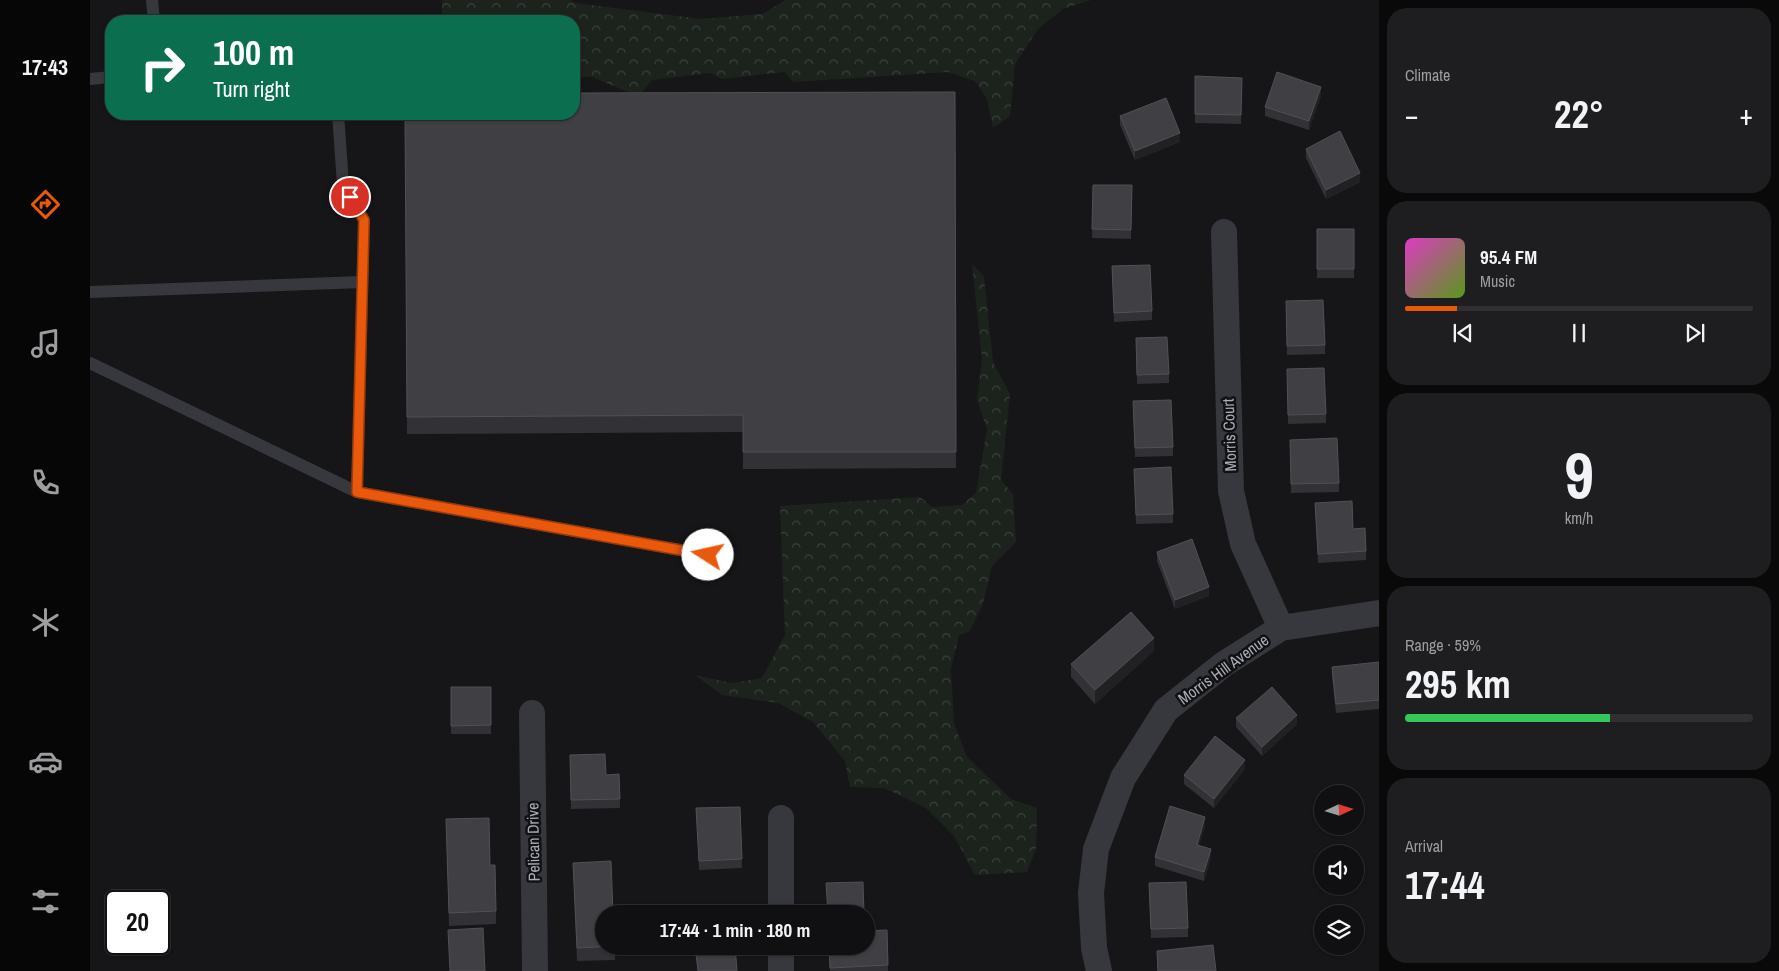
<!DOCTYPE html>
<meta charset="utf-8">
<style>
:root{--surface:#101012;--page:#1e1e20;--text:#f1f3f6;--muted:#9c9d9f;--line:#303032;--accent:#ea580c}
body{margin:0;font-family:"Archivo Narrow",sans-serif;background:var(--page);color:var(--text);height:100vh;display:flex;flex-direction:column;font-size:19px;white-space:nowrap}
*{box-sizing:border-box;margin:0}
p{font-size:16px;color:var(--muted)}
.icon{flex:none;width:28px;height:28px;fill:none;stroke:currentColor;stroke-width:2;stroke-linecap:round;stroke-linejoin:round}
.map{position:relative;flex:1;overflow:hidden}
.panel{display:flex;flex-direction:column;gap:8px;padding:8px;background:#09090a;width:400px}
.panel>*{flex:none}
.top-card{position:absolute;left:15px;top:15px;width:475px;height:105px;border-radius:20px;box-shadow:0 1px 4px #0004,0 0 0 1px var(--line);background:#0b6e4f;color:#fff;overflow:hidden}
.needle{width:32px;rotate:86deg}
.fabs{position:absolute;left:1224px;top:785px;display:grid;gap:10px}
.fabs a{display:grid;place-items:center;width:50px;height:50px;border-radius:50%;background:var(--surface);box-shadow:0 1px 4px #0004,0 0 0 1px var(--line);font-size:25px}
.speed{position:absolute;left:15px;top:890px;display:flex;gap:10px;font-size:25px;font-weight:700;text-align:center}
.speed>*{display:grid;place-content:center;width:65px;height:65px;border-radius:50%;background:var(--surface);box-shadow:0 1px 4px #0004,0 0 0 1px var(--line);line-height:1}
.speed .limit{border:2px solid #111;border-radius:8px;background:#fff;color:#111}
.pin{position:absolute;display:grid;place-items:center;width:42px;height:42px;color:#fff;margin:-21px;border:2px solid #fff;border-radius:50%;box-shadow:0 1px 5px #0007}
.me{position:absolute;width:55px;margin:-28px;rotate:280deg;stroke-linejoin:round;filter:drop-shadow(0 0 4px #0008)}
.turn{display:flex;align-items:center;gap:18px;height:105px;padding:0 25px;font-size:22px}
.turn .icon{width:65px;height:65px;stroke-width:2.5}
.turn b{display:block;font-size:35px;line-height:42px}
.big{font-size:38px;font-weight:800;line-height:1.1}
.panel .tile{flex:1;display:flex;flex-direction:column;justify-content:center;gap:8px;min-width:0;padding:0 18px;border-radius:20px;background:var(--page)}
.panel .dial{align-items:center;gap:0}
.dial b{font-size:65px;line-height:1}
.song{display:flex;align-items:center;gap:15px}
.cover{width:60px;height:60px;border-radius:8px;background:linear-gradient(135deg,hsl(310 70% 55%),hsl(90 70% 35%))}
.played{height:5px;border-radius:2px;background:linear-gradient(90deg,var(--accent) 15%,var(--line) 15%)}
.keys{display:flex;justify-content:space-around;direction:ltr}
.heat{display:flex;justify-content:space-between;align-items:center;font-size:28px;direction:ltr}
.charge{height:8px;border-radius:4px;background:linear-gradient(90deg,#34c759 59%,var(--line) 0)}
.trip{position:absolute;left:505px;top:905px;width:280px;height:50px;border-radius:25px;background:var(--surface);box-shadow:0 1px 4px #0004,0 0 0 1px var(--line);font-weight:800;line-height:50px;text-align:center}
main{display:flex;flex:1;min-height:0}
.tab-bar{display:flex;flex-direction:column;width:90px;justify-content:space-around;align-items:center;background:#060607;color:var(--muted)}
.tab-bar .icon{width:35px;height:35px}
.tab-bar .current{color:var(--accent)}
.tab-bar b{font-size:22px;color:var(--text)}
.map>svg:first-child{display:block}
.forest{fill:url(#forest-crowns)}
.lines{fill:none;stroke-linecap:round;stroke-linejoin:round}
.service{stroke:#37383d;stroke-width:12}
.minor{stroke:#37383d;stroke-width:26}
.wall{fill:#323236}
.shaded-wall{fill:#212124}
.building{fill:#3f3f44;stroke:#4f5156}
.route-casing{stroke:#983908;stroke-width:12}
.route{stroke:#ea580c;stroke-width:9}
.labels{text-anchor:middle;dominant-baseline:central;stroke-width:5;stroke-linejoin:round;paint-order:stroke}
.street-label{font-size:16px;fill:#a8adb8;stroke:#111113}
</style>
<main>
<nav class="tab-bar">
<b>17:43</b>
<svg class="icon current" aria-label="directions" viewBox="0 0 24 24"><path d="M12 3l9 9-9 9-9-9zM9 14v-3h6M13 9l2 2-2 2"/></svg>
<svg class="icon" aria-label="music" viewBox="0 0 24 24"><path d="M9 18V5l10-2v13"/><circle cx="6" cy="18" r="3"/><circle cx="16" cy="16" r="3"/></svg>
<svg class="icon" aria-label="phone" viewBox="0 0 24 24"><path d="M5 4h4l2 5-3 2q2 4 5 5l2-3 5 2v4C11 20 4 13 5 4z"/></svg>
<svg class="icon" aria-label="climate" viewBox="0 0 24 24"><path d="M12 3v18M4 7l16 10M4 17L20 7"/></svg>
<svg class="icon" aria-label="car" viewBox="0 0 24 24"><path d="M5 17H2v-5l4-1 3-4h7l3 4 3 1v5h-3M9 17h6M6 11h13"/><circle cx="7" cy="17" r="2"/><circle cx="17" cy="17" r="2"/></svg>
<svg class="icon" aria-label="filters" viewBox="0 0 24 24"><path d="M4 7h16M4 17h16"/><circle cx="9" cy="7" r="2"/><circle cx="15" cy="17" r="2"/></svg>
</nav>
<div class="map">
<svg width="1289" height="971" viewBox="0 0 1289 971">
<defs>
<pattern id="forest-crowns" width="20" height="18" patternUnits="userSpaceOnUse" patternTransform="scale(1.25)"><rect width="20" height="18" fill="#1c231d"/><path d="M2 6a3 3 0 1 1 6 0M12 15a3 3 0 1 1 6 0" fill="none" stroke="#3a403c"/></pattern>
</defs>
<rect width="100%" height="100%" fill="#161618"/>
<!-- forest -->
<path class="forest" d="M352 0H480L485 3 611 19 672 14 696 0H1001L973 9 948 29 925 64 920 116 903 128 897 99 885 81 858 72 703 82 695 72 632 79 621 73 562 80 552 92 541 93 502 77H484V21H352Z
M882 263 894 277 903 362 920 394 911 480 923 494 926 542 902 566 893 604 880 631 869 635 861 669 864 724 877 757 921 799 947 808 946 849 937 872 885 875 864 836 836 808 794 788 760 787 755 761 723 722 688 703 632 695 605 675 642 683 672 678 695 635 690 506 830 497 842 507 872 505 886 493 897 429 887 400 892 359Z"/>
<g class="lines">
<!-- service -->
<path class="service" d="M62 0 64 21
M0 79 21 77
M0 292 272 282
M0 363 267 492 274 220 253 185 248 114
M267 492 618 555"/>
<!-- minor -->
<path class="minor" d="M1134 232 1141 491 1153 544 1191 628
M442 713 445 971
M691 914V818
M691 971V946
M1009 971 1004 948 1001 893 1006 849 1033 778 1076 710 1134 664 1191 628 1289 613"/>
</g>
<!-- wall -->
<path class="wall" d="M1105 76 1152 78 1151 124 1105 123Z
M865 92 866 468 653 469V432L317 434 315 114Z
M1231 96 1219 130 1175 116V107Z
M1030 116 1090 142 1045 160 1030 125Z
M1216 149 1270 182 1236 199 1216 158Z
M1003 185H1042L1041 239 1002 238Z
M1227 229H1264V278H1227Z
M1022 266 1062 311V320L1024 322Z
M1196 310 1235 345V354L1197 355Z
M1046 347 1079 374V383L1047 384Z
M1197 378 1236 414V423L1198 424Z
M1043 410 1083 447V456L1045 457Z
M1200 440 1249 483V492L1201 493Z
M1044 469 1083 514V523L1046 524Z
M1225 503 1263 529 1276 551V560L1228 563Z
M1067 552 1119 596 1085 609 1067 561Z
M1064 651 1005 704 981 677V664Z
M1289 665V709L1246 713 1242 676V667Z
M361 687H401V734H361Z
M1146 718 1207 724 1172 756 1146 727Z
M480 755 516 775 529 774 530 808 481 809Z
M1155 769 1124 808 1094 784V775Z
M650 807 652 868 609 870 606 808Z
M356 819 400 865 406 911V924L359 926Z
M1115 826 1109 845 1121 858 1114 881 1065 866V857Z
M483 863 525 946V960L487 961Z
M1059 892 1098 928V937L1061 938Z
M797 930 798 971H740L739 946H776Z
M1067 951 1126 971H1067Z"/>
<!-- shaded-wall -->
<path class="shaded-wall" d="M1231 87V96L1219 130V121Z
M1090 133V142L1045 160V151Z
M1270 173V182L1236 199V190Z
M1119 587V596L1085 609V600Z
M1064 638V651L1005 704V690Z
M1207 715V724L1172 756V747Z
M1155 760V769L1124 808V799Z
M1115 817V826L1107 854V845Z
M1121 849V858L1114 881V872Z"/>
<!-- building -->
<path class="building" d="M1187 72 1231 87 1219 121 1175 107Z
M1105 76 1152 78 1151 115 1105 114Z
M865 92 866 452H653V415L317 417 315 114H484V93Z
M1076 98 1090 133 1045 151 1030 116Z
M1250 131 1270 173 1236 190 1216 149Z
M1003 185H1042L1041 230 1002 229Z
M1227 229H1264V269H1227Z
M1060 265 1062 311 1024 313 1022 266Z
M1233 300 1235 345 1197 346 1196 301Z
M1077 337 1079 374 1047 375 1046 338Z
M1234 368 1236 414 1198 415 1197 369Z
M1081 400 1083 447 1045 448 1043 401Z
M1247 438 1249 483 1201 484 1200 440Z
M1081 467 1083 514 1046 515 1044 469Z
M1262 501 1263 529 1275 528 1276 551 1228 554 1225 503Z
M1102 539 1119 587 1085 600 1067 552Z
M1041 612 1064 638 1005 690 981 664Z
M1289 662V700L1246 704 1242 667Z
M361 687H401V725L361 726Z
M1182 687 1207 715 1172 747 1146 718Z
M1125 736 1155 760 1124 799 1094 775Z
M515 754 516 775 529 774 530 799 481 800 480 755Z
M1080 806 1115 817 1107 845 1121 849 1114 872 1065 857Z
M650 807 652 859 609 861 606 808Z
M399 818 400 865H405L406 911 359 913 356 819Z
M521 861 523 914H514V946H525L487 948 483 863Z
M773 882 774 914H738L736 883Z
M1096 882 1098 928 1061 929 1059 883Z
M393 928 395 971H360L358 930Z
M797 930 798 965 740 968 739 946H776V931Z
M1123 945 1126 971H1068L1067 951Z
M605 946H645L647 971H608Z"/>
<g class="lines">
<!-- route casing -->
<g class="route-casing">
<path id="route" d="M260 197 274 220 267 492 618 555"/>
</g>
<!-- route -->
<use href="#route" class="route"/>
</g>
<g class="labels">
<!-- street labels -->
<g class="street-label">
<text transform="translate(1139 435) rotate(-92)">Morris Court</text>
<text transform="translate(1133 669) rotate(-36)">Morris Hill Avenue</text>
<text transform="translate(443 842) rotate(-91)">Pelican Drive</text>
</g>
</g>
</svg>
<div class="fabs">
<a><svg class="needle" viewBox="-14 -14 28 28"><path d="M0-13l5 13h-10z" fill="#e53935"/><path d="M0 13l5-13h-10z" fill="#9c9d9f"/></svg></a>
<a><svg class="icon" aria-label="sound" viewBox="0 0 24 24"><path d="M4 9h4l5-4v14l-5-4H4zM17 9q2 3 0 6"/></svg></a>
<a><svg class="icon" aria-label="layers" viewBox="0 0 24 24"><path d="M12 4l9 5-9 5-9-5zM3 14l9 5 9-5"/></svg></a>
</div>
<div class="speed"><div class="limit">20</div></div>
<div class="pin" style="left:260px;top:197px;background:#d93025"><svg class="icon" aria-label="arrive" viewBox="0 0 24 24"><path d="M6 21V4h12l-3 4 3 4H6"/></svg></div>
<svg class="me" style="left:618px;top:555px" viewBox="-20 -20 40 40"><circle r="19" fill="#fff"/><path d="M0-13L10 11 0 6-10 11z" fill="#ea580c"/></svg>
<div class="trip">17:44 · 1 min · 180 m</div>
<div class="top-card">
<div class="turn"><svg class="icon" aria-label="right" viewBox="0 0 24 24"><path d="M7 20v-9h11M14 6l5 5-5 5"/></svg><div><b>100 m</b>Turn right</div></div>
</div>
</div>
<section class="panel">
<div class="tile"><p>Climate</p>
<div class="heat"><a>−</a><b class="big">22°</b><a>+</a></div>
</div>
<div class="tile">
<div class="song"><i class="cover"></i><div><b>95.4 FM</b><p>Music</p></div></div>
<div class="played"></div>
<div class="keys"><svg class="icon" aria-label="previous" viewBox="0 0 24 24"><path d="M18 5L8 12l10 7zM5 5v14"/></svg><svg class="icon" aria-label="pause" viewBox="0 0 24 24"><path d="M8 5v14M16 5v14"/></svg><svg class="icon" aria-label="next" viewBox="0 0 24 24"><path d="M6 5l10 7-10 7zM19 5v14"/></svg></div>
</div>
<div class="tile dial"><b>9</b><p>km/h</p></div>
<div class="tile"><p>Range · 59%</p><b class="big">295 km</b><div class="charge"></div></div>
<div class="tile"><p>Arrival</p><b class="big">17:44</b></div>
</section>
</main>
